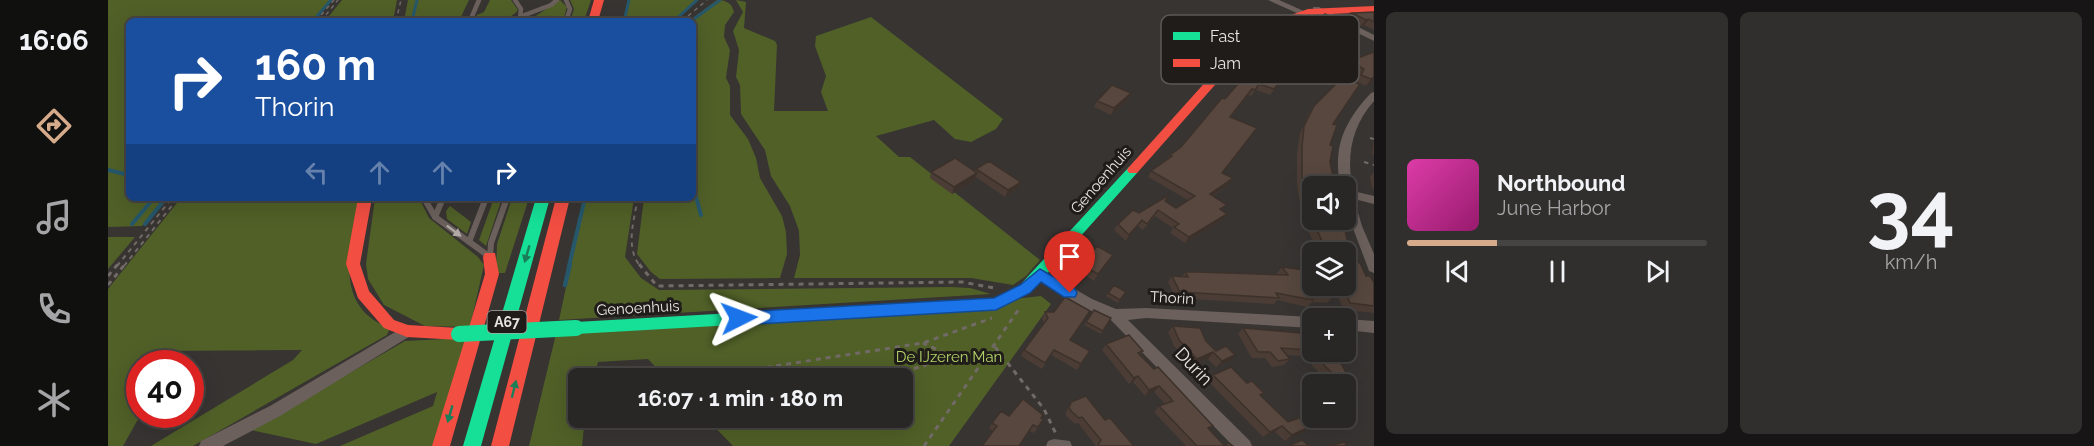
<!DOCTYPE html>
<meta charset="utf-8">
<style>
:root{--surface:#292726;--page:#312f2e;--text:#f1f3f6;--muted:#a5a5a7;--line:#454443;--accent:#d6ab8b}
body{margin:0;font-family:Raleway,sans-serif;background:var(--page);color:var(--text);height:100vh;display:flex;flex-direction:column;font-size:22px;white-space:nowrap}
*{box-sizing:border-box;margin:0}
p{font-size:20px;color:var(--muted)}
.icon{flex:none;width:33px;height:33px;fill:none;stroke:currentColor;stroke-width:2;stroke-linecap:round;stroke-linejoin:round}
.map{position:relative;flex:1;overflow:hidden}
.sheet{display:flex;flex-direction:column;gap:12px;padding:12px;background:#171515;width:720px}
.sheet>*{flex:none}
.banner{position:absolute;left:18px;top:18px;width:570px;height:183px;border-radius:9px;box-shadow:0 6px 24px #0002,0 0 0 2px var(--line);background:#1a4fa0;color:#fff;overflow:hidden}
.controls{position:absolute;left:1194px;top:176px;display:grid;gap:12px}
.controls a{display:grid;place-items:center;width:54px;height:54px;border-radius:9px;background:var(--surface);box-shadow:0 6px 24px #0002,0 0 0 2px var(--line);font-size:30px}
.speed{position:absolute;left:18px;top:350px;display:flex;gap:12px;font-size:30px;font-weight:700;text-align:center}
.speed>*{display:grid;place-content:center;width:78px;height:78px;border-radius:50%;background:var(--surface);box-shadow:0 6px 24px #0002,0 0 0 2px var(--line);line-height:1}
.speed .limit{border:9px solid #d22;background:#fff;color:#111}
.pin{position:absolute;display:grid;place-items:center;width:51px;height:51px;color:#fff;margin:-62px -26px;border-radius:50% 50% 50% 0;rotate:-45deg;box-shadow:0 0 6px #0007}
.pin .icon{rotate:45deg}
.me{position:absolute;width:66px;margin:-33px;rotate:87deg;stroke-linejoin:round;filter:drop-shadow(0 0 4px #0008)}
.turn{display:flex;align-items:center;gap:21px;height:126px;padding:0 30px;font-size:27px}
.turn .icon{width:78px;height:78px;stroke-width:2.5}
.turn b{display:block;font-size:42px;line-height:51px}
.lanes{display:flex;align-items:center;height:57px;padding:0 30px;background:#0003;justify-content:center;gap:30px;direction:ltr}
.lanes .off{opacity:.35}
.sheet .card{flex:1;display:flex;flex-direction:column;justify-content:center;gap:9px;min-width:0;padding:0 21px;border-radius:9px;background:var(--page)}
.sheet .dial{align-items:center;gap:0}
.dial b{font-size:78px;line-height:1}
.song{display:flex;align-items:center;gap:18px}
.cover{width:72px;height:72px;border-radius:9px;background:linear-gradient(135deg,hsl(320 70% 55%),hsl(320 70% 35%))}
.played{height:6px;border-radius:3px;background:linear-gradient(90deg,var(--accent) 30%,var(--line) 30%)}
.keys{display:flex;justify-content:space-around;direction:ltr}
.sheet .tiles{flex:1;display:grid;gap:12px;grid-template-columns:repeat(2,1fr)}
.trip{position:absolute;left:460px;top:368px;width:345px;height:60px;border-radius:9px;background:var(--surface);box-shadow:0 6px 24px #0002,0 0 0 2px var(--line);font-weight:700;line-height:60px;text-align:center}
main{display:flex;flex:1;min-height:0}
.tab-bar{display:flex;flex-direction:column;width:108px;justify-content:space-around;align-items:center;background:#10100f;color:var(--muted)}
.tab-bar .icon{width:42px;height:42px}
.tab-bar .on{color:var(--accent)}
.tab-bar b{font-size:27px;color:var(--text)}
.map>svg:first-child{display:block}
.green{fill:#506027}
.lines{fill:none;stroke-linecap:round;stroke-linejoin:round}
.stream-far2{stroke:#26576b;stroke-width:3}
.stream-far1{stroke:#26576b;stroke-width:4}
.stream{stroke:#26576b;stroke-width:4.5}
.path-far2{stroke:#716a66;stroke-width:1.5;stroke-dasharray:4 4;stroke-linecap:butt}
.path-far1{stroke:#716a66;stroke-width:2;stroke-dasharray:4.5 4.5;stroke-linecap:butt}
.path{stroke:#716a66;stroke-width:3;stroke-dasharray:5 5;stroke-linecap:butt}
.lane-far1{stroke:#6b605b;stroke-width:4.5}
.lane{stroke:#6b605b;stroke-width:6}
.street{fill:#6b605b;fill-rule:evenodd}
.fast{fill:#16e098;fill-rule:evenodd}
.jam{fill:#f24e42;fill-rule:evenodd}
.fast-bridge{stroke:#16e098;stroke-width:16}
.wall{fill:#4b3d35}
.shaded-wall{fill:#3d322b}
.building{fill:#57473e;stroke:#3d322b;stroke-width:1.5}
.oneway{fill:#b0a9a5}
.oneway2{fill:#1a7e59}
.route{fill:#1a73e8;stroke:#114b97;stroke-width:1.5}
.labels{text-anchor:middle;dominant-baseline:central;stroke-width:6;stroke-linejoin:round;paint-order:stroke}
.shield{fill:#1f1c1a;stroke:#aca9a6;stroke-width:1.5}
.shield-label{font-size:14px;font-weight:bold;fill:#e9e5e2}
.street-label{font-size:15px;fill:#e9e5e2;stroke:#1f1c1a}
.park-label{font-size:15px;fill:#b4d668;stroke:#1f1c1a}
.near-street-label{font-size:18px;fill:#e9e5e2;stroke:#1f1c1a}
.key{fill:#1f1c1a;stroke:#5c5856;stroke-width:1.5}
.key-label{font-size:16px;fill:#e9e5e2}
</style>
<main>
<nav class="tab-bar">
<b>16:06</b>
<svg class="icon on" aria-label="directions" viewBox="0 0 24 24"><path d="M12 3l9 9-9 9-9-9zM9 14v-3h6M13 9l2 2-2 2"/></svg>
<svg class="icon" aria-label="music" viewBox="0 0 24 24"><path d="M9 18V5l10-2v13"/><circle cx="6" cy="18" r="3"/><circle cx="16" cy="16" r="3"/></svg>
<svg class="icon" aria-label="phone" viewBox="0 0 24 24"><path d="M5 4h4l2 5-3 2q2 4 5 5l2-3 5 2v4C11 20 4 13 5 4z"/></svg>
<svg class="icon" aria-label="climate" viewBox="0 0 24 24"><path d="M12 3v18M4 7l16 10M4 17L20 7"/></svg>
</nav>
<div class="map">
<svg width="1266" height="446" viewBox="0 0 1266 446">
<rect width="100%" height="100%" fill="#373432"/>
<!-- green -->
<path class="green" d="M0 0H223L206 21H21V198H58L34 226 0 227Z
M234 0H289L285 21H217Z
M300 0H361L351 21H296Z
M382 0H403L410 10C400 23 380 21 366 21L369 15 376 12Z
M452 0 459 7 455 21H420Z
M462 0H483L476 21H462L466 9Z
M520 0H590L567 21H516Z
M609 0C618 0 624 3 626 12L617 25 616 37 622 50 618 78 622 86V115L640 139 648 158 652 178 674 216 678 232 679 254 672 278 552 279 543 272 529 254 536 198H585V21H581Z
M628 0 638 2 636 28 667 41 669 45 666 111H720L713 92 718 76 707 46 708 36 763 17 895 119 888 129 863 142 847 139 826 120 768 136 791 157H802L932 260 918 276 905 285 863 278H686L692 255 691 231 682 206 663 176 657 150 633 114 632 85 628 77 631 50 625 31 635 12Z
M73 198H252C244 245 222 306 282 328L279 335 85 446H43L185 360 194 350 58 351 55 363H32L33 414 15 446H0V289Z
M267 198H311L321 218 370 257 376 265 362 327 317 326 276 305 260 279 258 264Z
M386 198H394L378 246 371 240Z
M404 198H421L397 273H388L389 244Z
M477 198H526L517 257 533 278 551 290 843 287 862 288 883 294 451 320Z
M342 206 363 222 359 234 339 219 338 211Z
M0 237H27L0 269Z
M933 296 943 304 841 446H625L597 417H795V378H558L540 359 490 362 486 378H471V417H477L474 446H421L448 334 732 318Z
M358 338 327 446H232L325 406 329 392 208 444 143 430 297 341Z"/>
<g class="lines">
<!-- stream-far2 -->
<path class="stream-far2" d="M205 21 223 0
M304 21 309 0
M516 21 521 0
M566 21 589 0
M583 21 612 0"/>
<!-- stream-far1 -->
<path class="stream-far1" d="M0 170 21 175
M585 186 593 215
M24 224 46 198
M37 224 58 198
M461 266 477 198"/>
<!-- stream -->
<path class="stream" d="M457 285 462 264"/>
<!-- path-far2 -->
<path class="path-far2" d="M208 21 226 0
M213 21 230 0
M288 21 293 0
M574 21 599 0"/>
<!-- path-far1 -->
<path class="path-far1" d="M1262 138 1266 139
M1256 162 1266 165
M530 198C526 220 517 247 532 266
M9 266 64 198
M16 266 70 198"/>
<!-- path -->
<path class="path" d="M531 264 549 286 854 282 886 288
M0 276 10 264
M0 285 17 264
M887 347 936 409 948 434
M656 378 660 367 815 343 884 318
M767 378 816 366 834 352 815 343
M816 446 911 309"/>
<!-- lane-far1 -->
<path class="lane-far1" d="M407 0 413 9 412 18
M458 0 462 9 458 21
M362 21 371 0
M401 21 443 5 449 0"/>
<!-- lane -->
<path class="lane" d="M316 198 327 217 382 257 383 243 399 198
M327 217 335 198
M361 242 378 198"/>
<!-- street -->
<path class="street" d="M1160 0H1171L1198 12 1191 14Z
M1205 7H1211L1266 35V41L1205 11Z
M1266 92V101C1243 127 1238 157 1245 191L1266 196V204L1246 199 1254 226 1266 254V273L1261 271 1260 268 1238 210V186H1232C1225 146 1236 122 1263 93Z
M932 269 984 299 1008 309 1038 308 1204 317 1206 318 1204 328 1038 318 1020 320 1142 441 1144 446H1125L1002 319 974 307 927 277 926 274 927 271Z
M1238 319 1266 321V333L1238 330Z
M299 325 304 327 306 331 304 335 172 416 115 446H91L93 441 162 406Z
M946 439 962 441 964 446H938L940 441Z"/>
<!-- fast -->
<path class="fast" d="M1025 166 1029 167 1031 170 1029 173 922 293 888 310 468 334 463 333 460 328 463 323 468 322 886 298 912 285 1021 167Z
M428 198H442L373 446H355Z"/>
<!-- jam -->
<path class="jam" d="M486 0H496L490 21H480Z
M1266 6V12L1201 15 1175 24 1145 42 1029 173H1021L1019 170 1021 167 1137 38 1169 20 1200 9Z
M250 198H264L252 264 261 291 286 320 300 325 351 328 357 329 359 334 377 274 375 257 377 253H387L391 274 342 446H324L358 336 351 340 299 337 276 328 250 298 238 264Z
M448 198H462L401 446H383Z"/>
<!-- fast-bridge -->
<path class="fast-bridge" d="M351 334 468 328"/>
</g>
<!-- wall -->
<path class="wall" d="M1266 12V30L1256 25 1253 26 1240 19 1244 13Z
M1245 25 1241 31 1191 50 1182 46 1169 55 1176 68 1177 76 1162 95 1148 90 1143 96 1140 95 1123 117 1145 134 1114 173 1121 184 1105 196 1114 211 1115 220 1077 243 1062 233 1065 228 1047 216 1035 230 1030 226 1018 241 1006 230 1010 224 1057 201 1068 208 1080 200 1040 177 1043 171 1059 160 1062 155 1073 147 1129 85 1141 71 1137 70 1141 64 1157 45Z
M1266 52V81L1258 86 1249 82 1251 76 1238 67 1242 61Z
M1023 93 1020 100 1003 115 986 107 989 101Z
M1206 106 1225 124 1222 145V162L1204 186V213L1193 211 1189 184V153L1192 133 1201 113Z
M1266 138V155H1264Z
M868 169 910 188 897 197 868 177 867 180 844 194 822 178 823 172 867 171Z
M1266 172V189L1264 188 1262 177Z
M1204 219 1235 221 1241 249 1245 254 1244 260 1252 263 1258 276H1262L1266 283V313L1236 310 1225 285H1238V252H1210L1198 226Z
M1001 261 986 281 970 271 973 265Z
M1174 267 1225 296 1219 303 1204 302 1199 307 1169 300 1166 304 1067 298 1060 282 1064 276H1074L1077 272 1170 275 1169 273Z
M1018 292 1010 303 998 296 1000 293Z
M986 310 1003 318 993 334 976 325Z
M937 312 963 340 982 351 969 370 943 355 934 369 913 356 916 350 936 323 934 318Z
M1065 326 1098 341 1108 351 1122 361 1108 367 1100 359 1084 365 1066 346 1060 332Z
M1135 328 1204 334 1250 394 1240 402 1238 400V384H1222L1195 356 1178 355 1182 359 1176 365 1164 367 1157 358H1144L1130 334Z
M998 344 1035 351 1032 354 1116 445 1125 446H1078L1046 412 1051 406 1057 404 1046 392 1037 396 1025 382 1021 384 994 350Z
M1105 375 1139 383 1156 393 1153 396 1180 422 1201 427 1194 433 1177 441 1167 432 1155 437 1100 381Z
M963 402 997 420 1026 446H988L970 423 967 424 960 418 957 414Z
M901 416 933 418 935 420 926 433 921 431H885L881 428 884 423Z"/>
<!-- shaded-wall -->
<path class="shaded-wall" d="M1261 19 1256 25 1253 26 1258 20Z
M1245 25 1241 31 1191 50 1195 45Z
M1186 41 1182 46 1162 60 1166 54Z
M1266 77V81L1258 86 1263 79Z
M1023 93 1020 100 1003 115 1006 108Z
M869 173 867 180 844 194 846 187Z
M1125 178 1121 184 1098 200 1102 194Z
M913 182 910 188 897 197 900 190Z
M1119 214 1115 220 1077 243 1081 237Z
M1034 220 1030 226 1018 241 1021 235Z
M1005 255 1001 261 986 281 990 274Z
M1105 352 1100 359 1084 365 1089 359Z
M1127 355 1122 361 1108 367 1114 361Z
M1030 376 1025 382 1021 384 1026 378Z
M1051 386 1046 392 1037 396 1041 390Z
M1174 426 1167 432 1155 437 1162 432Z
M1201 427 1194 433 1177 441 1184 435Z"/>
<!-- building -->
<path class="building" d="M1266 12V22L1261 19 1258 20 1244 13Z
M1217 14 1245 25 1195 45 1186 41 1166 54 1182 60 1176 68 1181 70 1166 89 1151 84 1147 90 1144 89 1122 117 1149 128 1114 173 1125 178 1102 194 1119 205 1112 209 1119 214 1081 237 1066 227 1071 224 1050 210 1039 224 1034 220 1021 235 1010 224 1025 210 1031 213 1061 195 1057 201 1068 208 1087 196 1043 171 1064 156 1062 155 1073 147 1114 98 1117 99 1129 85 1145 66 1141 64 1157 45 1179 31Z
M1266 52V77L1263 79 1253 75 1256 69 1242 61Z
M1234 78 1252 84 1225 124 1229 125 1222 145 1225 146 1222 162 1227 186H1204V206L1199 204 1194 177V147L1196 126 1206 106Z
M1004 85 1023 93 1006 108 989 101Z
M847 158 869 173 846 187 823 172Z
M881 161 913 182 900 190 868 169Z
M1204 219 1235 221 1241 249 1245 254 1244 260 1252 263 1258 276H1262L1266 283V306L1242 303 1234 285H1238V252H1219Z
M989 246 1005 255 990 274 973 265Z
M1174 267 1204 271V285H1218L1225 296 1202 295 1205 300 1168 293 1171 298 1072 292 1064 276 1080 277 1077 272H1089L1180 275Z
M1006 285 1018 292 1012 300 1000 293Z
M957 297 982 311 962 340 982 351 973 364 946 350 937 363 916 350 940 318 937 312H946Z
M986 310 1003 318 995 331 978 322Z
M1065 326 1092 328 1098 341 1108 351 1118 346 1127 355 1114 361 1105 352 1089 359 1071 340Z
M1135 328 1204 334V351H1226L1250 394 1247 396 1238 387V384H1235L1201 350 1173 348 1182 359 1170 361 1162 352H1150Z
M1021 335 1035 351 1030 353 1046 369 1050 367 1105 426 1100 428 1116 445 1121 443 1125 446H1089L1051 406 1065 401 1051 386 1041 390 1030 376 1026 378 998 344Z
M1123 367 1139 383 1144 381 1156 393 1152 395 1180 422 1191 418 1201 427 1184 435 1174 426 1162 432 1105 375Z
M978 396 997 420 1002 418 1026 446H991L990 445 993 440 974 417 971 418 964 412 961 408 963 402Z
M915 399 935 415 933 418 935 420 930 427 925 425 911 446H874L889 426 884 423 893 411 901 416Z
M1194 440 1201 446H1181Z
M1237 442 1238 446H1221Z"/>
<!-- one-way arrows -->
<defs><path id="oneway-solid" d="M-6-.8H1V-3.2L6.5 0L1 3.2V.8H-6Z" transform="scale(1.5)"/></defs>
<use class="oneway" href="#oneway-solid" transform="translate(346 231) rotate(37)"/>
<g class="oneway2">
<use href="#oneway-solid" transform="translate(419 254) rotate(106)"/>
<use href="#oneway-solid" transform="translate(406 389) rotate(-76)"/>
<use href="#oneway-solid" transform="translate(342 414) rotate(106)"/>
</g>
<!-- route -->
<path class="route" d="M932 269 967 289 969 293 967 297H956L933 282 922 293 888 310 631 325 623 318 631 312 886 298 912 285Z"/>
<g class="labels">
<!-- shield labels -->
<rect class="shield" x="379.5" y="311" width="39" height="22" rx="4.5"/>
<g class="shield-label">
<text x="399" y="322">A67</text>
</g>
<!-- street labels -->
<g class="street-label">
<text transform="translate(993 180) rotate(-49)">Genoenhuis</text>
<text transform="translate(1064 298) rotate(3)">Thorin</text>
<text transform="translate(530 308) rotate(-3)">Genoenhuis</text>
</g>
<!-- park labels -->
<g class="park-label">
<text x="841" y="357">De IJzeren Man</text>
</g>
<!-- near-street labels -->
<g class="near-street-label">
<text transform="translate(1086 366) rotate(46)">Durin</text>
</g>
</g>
<!-- legend -->
<rect x="1053" y="15" width="198" height="69" rx="9" class="key"/>
<rect x="1065" y="32" width="27" height="8" fill="#16e098"/>
<rect x="1065" y="59" width="27" height="8" fill="#f24e42"/>
<g class="key-label">
<text x="1102" y="42">Fast</text>
<text x="1102" y="69">Jam</text>
</g>
</svg>
<div class="controls">
<a><svg class="icon" aria-label="sound" viewBox="0 0 24 24"><path d="M4 9h4l5-4v14l-5-4H4zM17 9q2 3 0 6"/></svg></a>
<a><svg class="icon" aria-label="layers" viewBox="0 0 24 24"><path d="M12 4l9 5-9 5-9-5zM3 14l9 5 9-5"/></svg></a>
<a>+</a>
<a>−</a>
</div>
<div class="speed"><div class="limit">40</div></div>
<div class="pin" style="left:962px;top:293px;background:#d93025"><svg class="icon" aria-label="arrive" viewBox="0 0 24 24"><path d="M6 21V4h12l-3 4 3 4H6"/></svg></div>
<svg class="me" style="left:631px;top:318px" viewBox="-20 -20 40 40"><path d="M0-17L14 15 0 8-14 15z" fill="#1a73e8" stroke="#fff" stroke-width="4"/></svg>
<div class="trip">16:07 · 1 min · 180 m</div>
<div class="banner">
<div class="turn"><svg class="icon" aria-label="right" viewBox="0 0 24 24"><path d="M7 20v-9h11M14 6l5 5-5 5"/></svg><div><b>160 m</b>Thorin</div></div>
<div class="lanes"><svg class="icon off" aria-label="left" viewBox="0 0 24 24"><path d="M17 20v-9H6M10 6l-5 5 5 5"/></svg><svg class="icon off" aria-label="ahead" viewBox="0 0 24 24"><path d="M12 20V5M6 11l6-6 6 6"/></svg><svg class="icon off" aria-label="ahead" viewBox="0 0 24 24"><path d="M12 20V5M6 11l6-6 6 6"/></svg><svg class="icon" aria-label="right" viewBox="0 0 24 24"><path d="M7 20v-9h11M14 6l5 5-5 5"/></svg></div>
</div>
</div>
<section class="sheet">
<div class="tiles">
<div class="card">
<div class="song"><i class="cover"></i><div><b>Northbound</b><p>June Harbor</p></div></div>
<div class="played"></div>
<div class="keys"><svg class="icon" aria-label="previous" viewBox="0 0 24 24"><path d="M18 5L8 12l10 7zM5 5v14"/></svg><svg class="icon" aria-label="pause" viewBox="0 0 24 24"><path d="M8 5v14M16 5v14"/></svg><svg class="icon" aria-label="next" viewBox="0 0 24 24"><path d="M6 5l10 7-10 7zM19 5v14"/></svg></div>
</div>
<div class="card dial"><b>34</b><p>km/h</p></div>
</div>
</section>
</main>
